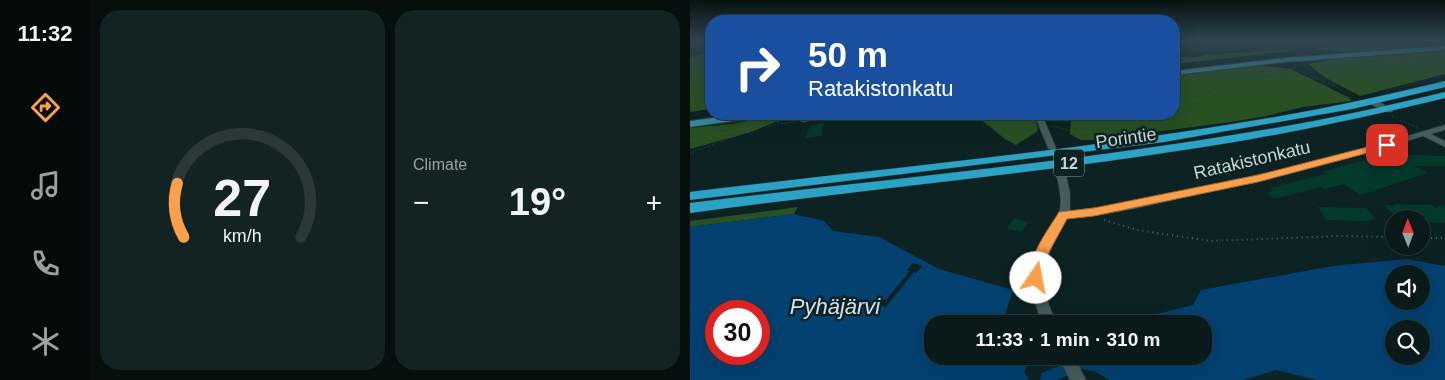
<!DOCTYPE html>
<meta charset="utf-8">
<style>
:root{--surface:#0a1a1a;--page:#132323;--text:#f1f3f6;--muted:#99a1a2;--line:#2a3839;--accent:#f9a04c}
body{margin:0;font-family:Arial,sans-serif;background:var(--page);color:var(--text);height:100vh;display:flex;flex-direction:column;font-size:19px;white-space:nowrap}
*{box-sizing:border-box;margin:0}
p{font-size:16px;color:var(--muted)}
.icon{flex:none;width:28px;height:28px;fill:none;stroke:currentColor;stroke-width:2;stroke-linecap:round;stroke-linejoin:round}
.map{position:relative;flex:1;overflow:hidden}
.details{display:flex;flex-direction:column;gap:10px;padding:10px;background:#060e0e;width:600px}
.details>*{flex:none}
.hud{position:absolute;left:15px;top:15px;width:475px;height:105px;border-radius:20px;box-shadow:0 5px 20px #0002,0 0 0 1px var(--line);background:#1a4fa0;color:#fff;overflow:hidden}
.needle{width:32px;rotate:359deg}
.fabs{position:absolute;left:695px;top:210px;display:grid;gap:10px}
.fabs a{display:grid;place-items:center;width:45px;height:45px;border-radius:50%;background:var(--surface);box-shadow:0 5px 20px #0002,0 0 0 1px var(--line);font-size:25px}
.speed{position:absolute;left:15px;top:300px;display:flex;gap:10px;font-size:25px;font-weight:700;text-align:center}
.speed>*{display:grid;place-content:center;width:65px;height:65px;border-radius:50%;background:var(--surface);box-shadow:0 5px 20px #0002,0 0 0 1px var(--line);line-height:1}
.speed .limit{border:8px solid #d22;background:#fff;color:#111}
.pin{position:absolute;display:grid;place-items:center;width:42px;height:42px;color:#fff;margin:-21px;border-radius:10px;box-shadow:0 2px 8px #0006}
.me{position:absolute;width:55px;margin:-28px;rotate:12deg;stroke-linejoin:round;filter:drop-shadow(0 0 4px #0008)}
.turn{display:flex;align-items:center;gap:18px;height:105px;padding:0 20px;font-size:22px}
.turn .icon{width:65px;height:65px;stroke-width:2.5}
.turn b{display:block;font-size:35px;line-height:42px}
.big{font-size:38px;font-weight:800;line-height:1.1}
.details .widget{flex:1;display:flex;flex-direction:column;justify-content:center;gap:8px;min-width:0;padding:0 18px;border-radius:20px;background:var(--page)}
.details .dial{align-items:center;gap:0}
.dial svg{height:130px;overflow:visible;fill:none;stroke:var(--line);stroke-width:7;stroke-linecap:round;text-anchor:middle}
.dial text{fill:var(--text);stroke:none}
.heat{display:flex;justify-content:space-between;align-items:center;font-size:28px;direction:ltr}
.details .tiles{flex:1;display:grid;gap:10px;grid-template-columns:repeat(2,1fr)}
.trip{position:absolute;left:234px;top:315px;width:288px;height:50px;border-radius:20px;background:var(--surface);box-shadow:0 5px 20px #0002,0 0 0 1px var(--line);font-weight:800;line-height:50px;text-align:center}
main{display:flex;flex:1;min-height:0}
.dock{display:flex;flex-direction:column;width:90px;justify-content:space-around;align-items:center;background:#040a0a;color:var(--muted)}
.dock .icon{width:35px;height:35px}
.dock .selected{color:var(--accent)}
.dock b{font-size:22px;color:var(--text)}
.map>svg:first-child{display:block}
.green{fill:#285023}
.water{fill:#034171;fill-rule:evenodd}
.pier{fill:#0d2323}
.building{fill:#033a2b}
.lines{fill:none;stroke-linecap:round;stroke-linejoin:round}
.minor-casing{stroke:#303c3c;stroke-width:1}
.major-casing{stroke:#303c3c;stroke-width:2}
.highway-casing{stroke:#303c3c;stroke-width:1}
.path-far1{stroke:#556767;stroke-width:1;stroke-dasharray:0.5 2.5;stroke-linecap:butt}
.path{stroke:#556767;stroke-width:2;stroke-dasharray:1 4;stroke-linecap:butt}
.minor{fill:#445c5b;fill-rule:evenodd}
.major{fill:#35879b;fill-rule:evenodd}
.highway{fill:#2ba3c6;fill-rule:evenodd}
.route{fill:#f9a04c;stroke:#a26831}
.labels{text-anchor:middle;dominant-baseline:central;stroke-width:5;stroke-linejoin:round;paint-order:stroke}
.shield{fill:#0d2323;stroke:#91a0a0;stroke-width:1}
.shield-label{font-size:16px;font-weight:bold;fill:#c9d6d5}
.street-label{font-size:18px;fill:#c9d6d5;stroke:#0d2323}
.near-water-label{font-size:22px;font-style:italic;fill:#d2e0f0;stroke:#0d2323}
</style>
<main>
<nav class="dock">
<b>11:32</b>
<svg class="icon selected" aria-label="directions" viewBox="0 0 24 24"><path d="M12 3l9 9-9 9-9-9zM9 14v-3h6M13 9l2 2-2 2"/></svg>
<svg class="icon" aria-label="music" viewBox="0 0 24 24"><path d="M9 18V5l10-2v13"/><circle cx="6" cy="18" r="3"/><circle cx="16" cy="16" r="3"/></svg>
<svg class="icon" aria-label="phone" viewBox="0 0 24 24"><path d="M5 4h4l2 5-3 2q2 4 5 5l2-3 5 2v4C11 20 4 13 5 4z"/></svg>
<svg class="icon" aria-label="climate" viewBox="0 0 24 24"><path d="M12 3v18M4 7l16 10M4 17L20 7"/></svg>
</nav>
<section class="details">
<div class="tiles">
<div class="widget dial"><svg viewBox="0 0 100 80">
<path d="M14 69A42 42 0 1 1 86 69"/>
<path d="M14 69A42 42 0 0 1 10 36" stroke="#f9a04c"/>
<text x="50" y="56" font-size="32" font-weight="700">27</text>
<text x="50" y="72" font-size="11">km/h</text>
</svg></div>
<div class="widget"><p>Climate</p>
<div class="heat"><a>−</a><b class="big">19°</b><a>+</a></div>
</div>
</div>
</section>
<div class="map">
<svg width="755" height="380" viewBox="0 0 755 380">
<rect width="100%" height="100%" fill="#0d2323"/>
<!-- green -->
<path class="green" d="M651 41H755V43C718 47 660 56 624 49L647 46 652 43Z
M586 50 599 51 484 64V55L500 58 517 55Z
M755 51V74L670 96 634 77 618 64 645 59Z
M21 53V79L17 85 21 90V109L0 112V57Z
M564 65 601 69 660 98 661 101 613 107 576 116 541 122 403 140H391L380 134 381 120 377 114H484V75Z
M96 114H129L85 122 61 132 0 149V128L41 124Z
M284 114H339L345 118 348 131 326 145 315 139Z
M108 207 104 214 0 227V221Z"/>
<!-- water -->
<path class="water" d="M104 214 134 221 143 231 189 237 249 269 323 290 316 311 314 324H242V356H336L338 364 334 372 340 380H0V227ZM26 311H69V354H26Z
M717 259 755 266V380H627L586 370 553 380H420L404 371 392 369 367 380H350L352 373 392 356H512V324H427L503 305 511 290 643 266ZM704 274H731V301H704ZM704 329H731V356H704Z"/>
<!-- pier -->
<path class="pier" d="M223 263 232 266 226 273 224 272 196 307 189 304 194 299 196 300 220 271 217 270Z"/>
<!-- building -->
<path class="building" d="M134 123 131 136 115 138 121 125Z
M710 150 720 155 755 156V166H724L738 173 670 195 654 184 634 189 631 187 584 199 577 193 584 191 580 188 636 174 632 172Z
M703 204 741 205 745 208 755 205V223L731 222V219H707L695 205 705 206Z
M628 207 676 208 685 219H679L681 221 636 220Z
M324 218 338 222 332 232 317 229Z"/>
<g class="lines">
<!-- minor casing -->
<g class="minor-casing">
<path id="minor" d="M680 100H686L703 110 702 112H696L680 104Z
M135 114H174L170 116 141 117 113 122 109 120 113 118Z
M344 114H352L366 148 365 150 362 151 358 148Z
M755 125V130L741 134 755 141V147L733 136C658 160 581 178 505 195 463 204 420 216 377 218 354 260 345 278 367 324H353C339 294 338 268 353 239 359 228 368 220 370 208 372 196 368 182 365 170L367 168 370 167 375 170 380 193V211L431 204 590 170 686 145Z
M368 356H384L396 380H380Z"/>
</g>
<!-- major casing -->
<g class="major-casing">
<path id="major" d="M755 46V50L595 62 484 75V71L595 58Z
M53 114H77L72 117 0 127V121Z"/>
</g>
<!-- highway casing -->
<g class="highway-casing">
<path id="highway" d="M755 81V87L662 109 474 142 0 200V192C189 169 379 152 567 120 630 110 693 96 755 81Z
M755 92V98C693 113 630 127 567 138 379 171 189 187 0 213V203C189 180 379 163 567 131 630 121 693 107 755 92Z"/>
</g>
<!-- path-far1 -->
<path class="path-far1" d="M568 46 574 48
M617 46 639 42 646 43
M0 51H21
M484 52 603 48 663 41
M614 65 629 79
M599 67 625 77
M620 69 662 64 755 60
M630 79 663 96
M484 110C534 86 573 73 629 79
M702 116 727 128
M361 126C369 127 376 130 384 131 415 134 448 126 476 114
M0 140 64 127 105 122
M0 153 71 127"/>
<!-- path -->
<path class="path" d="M414 220 447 230 521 241 650 236 704 237
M731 238H755"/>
<!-- minor -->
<use href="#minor" class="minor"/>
<!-- major -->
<use href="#major" class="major"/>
<!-- highway -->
<use href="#highway" class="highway"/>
</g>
<!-- sky -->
<linearGradient id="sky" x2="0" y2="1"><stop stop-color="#071313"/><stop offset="0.43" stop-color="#2f4550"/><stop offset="1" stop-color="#2f4550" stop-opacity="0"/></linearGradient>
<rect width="755" height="95" fill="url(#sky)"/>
<!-- route -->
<path class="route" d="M697 142 700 143V147L568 182 404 216 377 219 360 250 355 263 352 282 346 283 341 282C332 264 360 227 369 212L404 208 568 175Z"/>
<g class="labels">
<!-- shield labels -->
<rect class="shield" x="364" y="149.5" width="30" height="27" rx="4"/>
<g class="shield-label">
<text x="379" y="163">12</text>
</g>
<!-- street labels -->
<g class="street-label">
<text transform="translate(436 138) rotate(-8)">Porintie</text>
<text transform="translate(562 160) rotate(-13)">Ratakistonkatu</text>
</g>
<!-- near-water labels -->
<g class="near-water-label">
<text x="145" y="306">Pyhäjärvi</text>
</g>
</g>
</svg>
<div class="fabs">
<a><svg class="needle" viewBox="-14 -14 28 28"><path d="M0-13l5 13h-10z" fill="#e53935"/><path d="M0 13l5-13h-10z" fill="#99a1a2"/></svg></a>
<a><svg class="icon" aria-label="sound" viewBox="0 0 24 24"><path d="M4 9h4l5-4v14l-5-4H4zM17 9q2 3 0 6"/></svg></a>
<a><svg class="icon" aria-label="search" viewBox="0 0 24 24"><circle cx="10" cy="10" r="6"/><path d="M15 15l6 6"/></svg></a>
</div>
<div class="speed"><div class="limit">30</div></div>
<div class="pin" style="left:697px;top:145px;background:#d93025"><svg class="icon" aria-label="arrive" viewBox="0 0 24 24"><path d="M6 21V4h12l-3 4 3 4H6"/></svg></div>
<svg class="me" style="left:346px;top:278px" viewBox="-20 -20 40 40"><circle r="19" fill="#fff"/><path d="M0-13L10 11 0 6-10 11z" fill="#f9a04c"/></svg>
<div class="trip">11:33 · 1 min · 310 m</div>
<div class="hud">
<div class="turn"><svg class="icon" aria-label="right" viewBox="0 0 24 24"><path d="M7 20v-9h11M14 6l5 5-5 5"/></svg><div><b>50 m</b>Ratakistonkatu</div></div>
</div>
</div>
</main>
